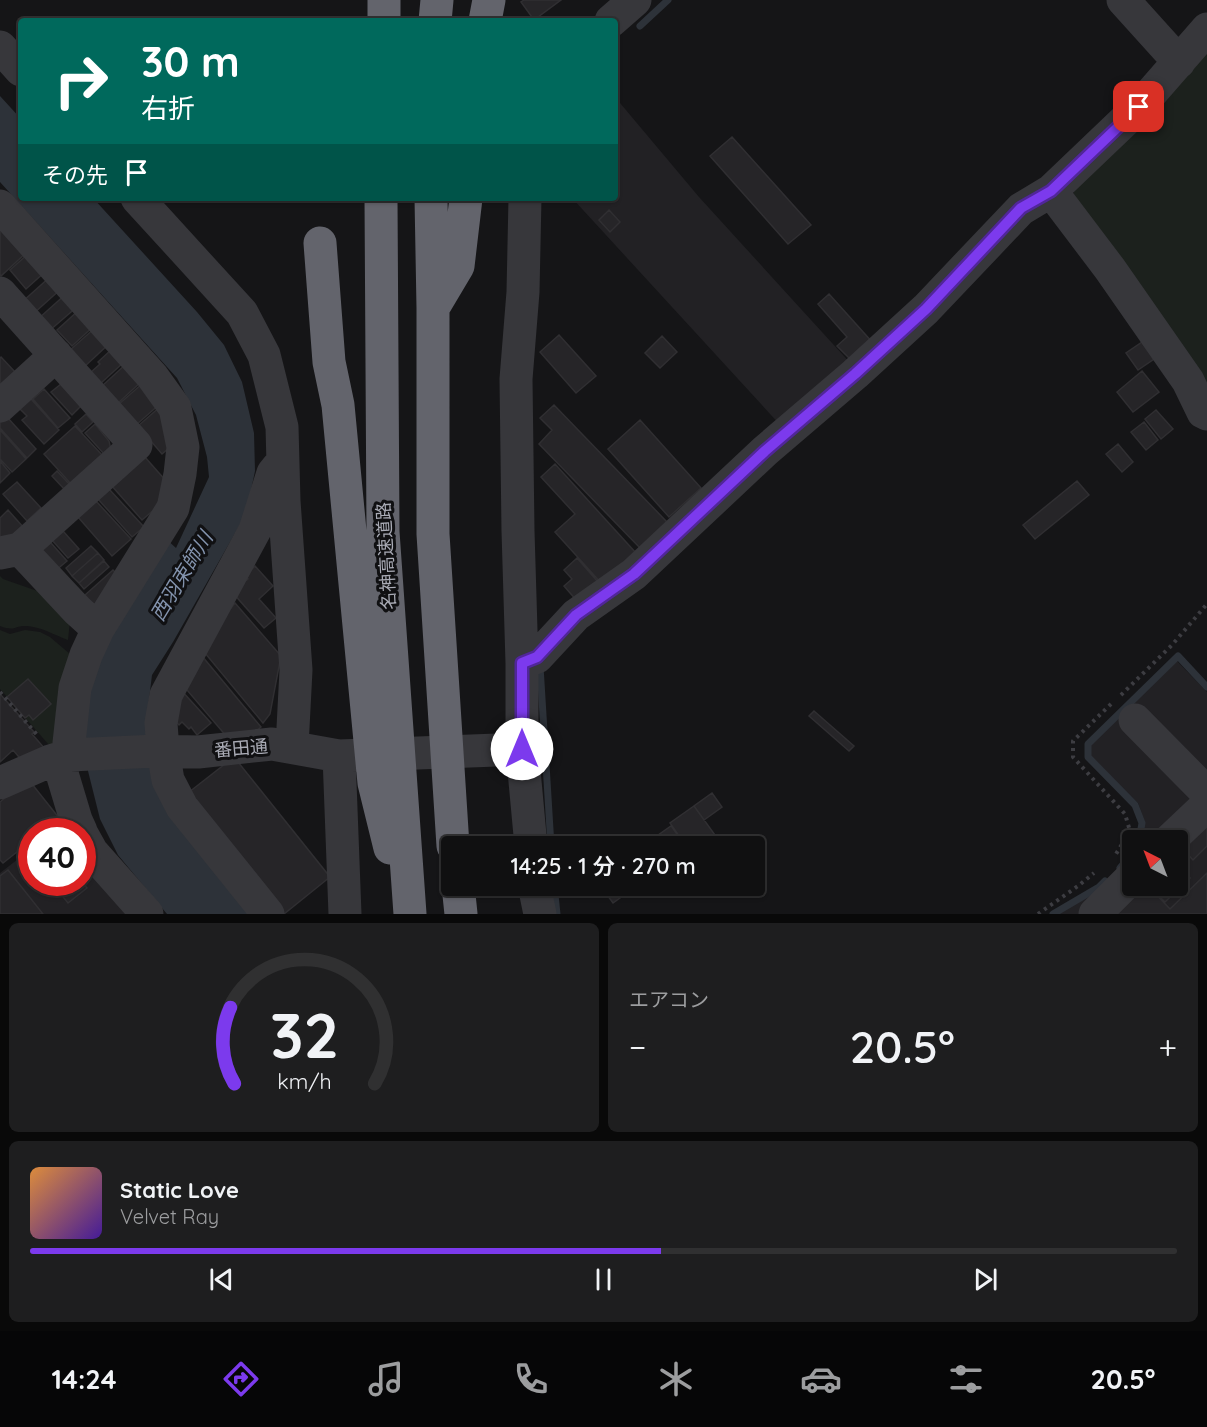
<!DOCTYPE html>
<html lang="ja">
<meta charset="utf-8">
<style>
:root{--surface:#101011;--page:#1e1e1f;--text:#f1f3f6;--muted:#9c9d9f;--line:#303031;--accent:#7c3aed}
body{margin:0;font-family:Quicksand,"Noto Sans JP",sans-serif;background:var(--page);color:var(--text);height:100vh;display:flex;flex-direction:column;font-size:22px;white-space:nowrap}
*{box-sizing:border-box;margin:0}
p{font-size:20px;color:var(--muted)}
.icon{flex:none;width:33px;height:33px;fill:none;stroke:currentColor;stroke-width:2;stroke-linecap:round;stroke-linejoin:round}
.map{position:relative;height:914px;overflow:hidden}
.details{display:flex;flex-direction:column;gap:9px;padding:9px;background:#090909;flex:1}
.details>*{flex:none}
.hud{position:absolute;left:18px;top:18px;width:600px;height:183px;border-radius:6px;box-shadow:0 2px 4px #0004,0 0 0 2px var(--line);background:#00695c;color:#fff;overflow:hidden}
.needle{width:39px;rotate:318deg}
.controls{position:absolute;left:1122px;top:830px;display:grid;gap:12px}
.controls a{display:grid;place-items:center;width:66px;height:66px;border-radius:6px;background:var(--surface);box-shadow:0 2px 4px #0004,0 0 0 2px var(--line);font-size:30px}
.speed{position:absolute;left:18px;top:818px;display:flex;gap:12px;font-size:30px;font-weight:700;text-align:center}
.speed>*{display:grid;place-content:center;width:78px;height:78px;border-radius:50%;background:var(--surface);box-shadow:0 2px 4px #0004,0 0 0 2px var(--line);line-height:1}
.speed .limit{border:9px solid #d22;background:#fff;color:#111}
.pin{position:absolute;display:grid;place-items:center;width:51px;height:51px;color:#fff;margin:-26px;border-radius:12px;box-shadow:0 3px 9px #0006}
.me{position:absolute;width:66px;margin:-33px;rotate:0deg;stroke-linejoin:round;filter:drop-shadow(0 0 4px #0008)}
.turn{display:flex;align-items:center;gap:21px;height:126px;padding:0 24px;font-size:27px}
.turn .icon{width:78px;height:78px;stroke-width:2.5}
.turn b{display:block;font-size:42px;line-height:51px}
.then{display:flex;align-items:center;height:57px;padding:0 24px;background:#0003;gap:12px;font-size:22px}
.big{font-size:45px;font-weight:600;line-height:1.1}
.details .widget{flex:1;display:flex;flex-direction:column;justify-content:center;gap:9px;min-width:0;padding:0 21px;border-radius:9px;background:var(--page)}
.details .dial{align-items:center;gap:0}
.dial svg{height:156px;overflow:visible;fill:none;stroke:var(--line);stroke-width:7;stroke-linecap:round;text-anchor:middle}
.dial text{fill:var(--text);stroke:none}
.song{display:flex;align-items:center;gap:18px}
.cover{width:72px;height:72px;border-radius:9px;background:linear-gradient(135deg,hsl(30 70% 55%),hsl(260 70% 35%))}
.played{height:6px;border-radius:3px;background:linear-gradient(90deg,var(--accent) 55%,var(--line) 55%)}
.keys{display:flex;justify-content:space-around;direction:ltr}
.heat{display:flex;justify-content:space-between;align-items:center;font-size:33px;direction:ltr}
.details .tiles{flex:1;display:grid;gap:9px;grid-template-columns:1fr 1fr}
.widget:last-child{grid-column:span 2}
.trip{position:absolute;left:441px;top:836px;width:324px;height:60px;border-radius:6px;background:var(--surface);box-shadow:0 2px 4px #0004,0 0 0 2px var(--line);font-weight:600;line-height:60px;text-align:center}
.dock{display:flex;height:96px;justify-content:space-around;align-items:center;background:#060607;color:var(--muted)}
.dock .icon{width:42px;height:42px}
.dock .current{color:var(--accent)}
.dock b{font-size:27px;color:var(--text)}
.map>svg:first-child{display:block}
.built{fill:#222124}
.green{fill:#1c211d}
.water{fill:#2d3239}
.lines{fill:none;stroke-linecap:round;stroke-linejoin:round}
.stream{stroke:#2d3239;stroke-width:7}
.building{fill:#262528;stroke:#302f32;stroke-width:1.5}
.path{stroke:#3d3d42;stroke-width:4;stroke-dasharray:3 4.5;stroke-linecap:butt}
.minor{stroke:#37373b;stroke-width:33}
.highway{stroke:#63646c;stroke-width:33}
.route-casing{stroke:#51269a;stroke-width:15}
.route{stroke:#7c3aed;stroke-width:10}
.labels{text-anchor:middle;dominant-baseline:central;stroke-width:6;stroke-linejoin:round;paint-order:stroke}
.street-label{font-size:18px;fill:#a9abb5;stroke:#101012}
.water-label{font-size:20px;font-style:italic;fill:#8393ad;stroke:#101012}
</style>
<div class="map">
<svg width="1207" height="914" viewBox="0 0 1207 914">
<rect width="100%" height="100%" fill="#151517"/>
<!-- built -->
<path class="built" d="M615 97 699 197 853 366 782 427 572 198H615Z
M1177 661 1207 692V914H1058L1100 889 1127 864 1132 855V885H1178V840H1141L1145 822 1138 803 1091 757V745Z
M31 849 32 882H82L83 857 136 914H0V873Z"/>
<!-- green -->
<path class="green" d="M1207 53V402L1072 206 1074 190Z
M0 576 3 579 43 593 70 621 68 640C54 635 42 627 27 626 14 625 16 632 0 626Z
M0 630 10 634 25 630 40 632 50 637 77 660 57 744 49 745 0 689Z"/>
<!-- water -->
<path class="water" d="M0 96 21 119V198H93L197 312 224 345 242 382 254 433 255 471 246 514 173 642 152 675 146 724 249 914H167L118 855 100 819 88 771 83 720 102 646 166 539 176 548 209 477 207 457 196 415 177 378 0 182Z"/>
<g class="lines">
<!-- stream -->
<path class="stream" d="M640 26 668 0
M540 666 551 846
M1139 840 1142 823 1135 805 1088 757V744L1178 656 1207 687
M1120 868 1125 862 1132 851
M554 885 557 914
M1053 914 1099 887 1105 881"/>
</g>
<!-- building -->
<path class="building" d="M524 0H561L534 20 521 2Z
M732 137 811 225 788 244 710 156Z
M609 210 620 222 610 232 599 220Z
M0 221 27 252 1 276 0 274Z
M29 253 46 271 26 289 10 270Z
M51 276 62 288 33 314 22 302Z
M67 293 78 306 49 331 38 319Z
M829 294 873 343 852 361 837 346 847 337 818 304Z
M80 309 95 325 72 346 57 330Z
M96 327 110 343 83 368 69 351Z
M559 335 596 376 576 393 540 352Z
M662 336 677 352 660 368 645 353Z
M1145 340 1157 357 1138 370 1126 353Z
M112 349 124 362 100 384 90 373 100 364 98 362Z
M1 357 15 372 0 385V358Z
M126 364 142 381 117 404 101 387Z
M1142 371 1159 392 1133 412 1117 392Z
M143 383 161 403 136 425 118 405Z
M61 384 81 406 72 415 51 392Z
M44 389 70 418 58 428 33 399Z
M30 398 59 430 44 444 22 420 27 416 19 408Z
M554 405 667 522 640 548 539 444 552 430 540 418Z
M161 406 169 448 162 454 138 426Z
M1156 410 1173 429 1161 439 1145 419Z
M86 414 93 422 82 432 75 424Z
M7 417 36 449 27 458 0 428V423Z
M640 420 701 488 669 517 608 449Z
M1144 422 1158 440 1146 450 1131 432Z
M95 424 109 441 111 450 105 455 85 433Z
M75 426 103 456 72 485 44 454Z
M0 430 26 459 12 472 0 459Z
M1118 444 1133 462 1122 472 1106 454Z
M144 456 166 481 156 508 142 520 111 485Z
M0 461 10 473 0 483Z
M555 464 636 553 602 584 555 532 575 514 541 477Z
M57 471 70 485 65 490 52 476Z
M1077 481 1089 495 1035 539 1023 525Z
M17 482 41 508 27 521 3 494Z
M109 489 144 527 132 537 98 499Z
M96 501 131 539 112 556 78 517Z
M8 510 23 527 0 544V518Z
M63 531 79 549 68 558 52 540Z
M51 543 67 561 55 571 39 553Z
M91 546 98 553 72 576 66 568Z
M98 553 104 560 79 583 72 576Z
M577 558 598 582 577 601 564 586 572 579 564 570Z
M104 561 109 567 84 589 79 583Z
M255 566 273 586 259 599 276 618 264 628 232 592 248 579 241 571 249 572Z
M113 570 119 576 94 605 85 595Z
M235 603 281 656 270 714 263 723 200 647Z
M197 650 261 727 253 734 227 737 181 683Z
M28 679 51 704 33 720 29 715 25 718 7 697Z
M181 690 211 723 197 735 191 727 189 729 182 722 179 725 170 715Z
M0 694 34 732 32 734 46 750 24 763 13 750 0 762Z
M814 711 854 746 849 751 809 716Z
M234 757 330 877 284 914 184 796Z
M28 779 59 818 43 831H32V840L3 863 0 860V802Z
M712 793 722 807 704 820 694 806Z
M694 806 715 835 699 846H686L670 823Z
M1207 819V846L1193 860 1180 846Z
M671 826 672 827 685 846H660L654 838Z
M1178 866 1190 878 1165 902 1148 885H1178Z
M8 870 43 914H0V876Z
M1207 873V914H1113L1142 885H1147L1170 909Z
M51 882H82L87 888 68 903Z
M600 885H638L613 903Z"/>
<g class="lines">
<!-- path -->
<path class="path" d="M0 692 39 737
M1121 695 1172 645 1207 604
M1111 704 1073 741V757L1125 814 1130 831 1116 854
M1038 914 1078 886 1094 873"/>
<!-- minor -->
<path class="minor" d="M1123 0 1179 62
M611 21 635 0
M0 47 21 70
M1051 191 1110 269 1188 381 1203 412 1207 414
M137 198 242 313 264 355 282 427 284 501 296 670 292 747
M525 198 523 292 516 379 518 531 522 663V749L531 846
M0 206 152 376 175 408 183 447 180 474 173 508 98 629 86 655 75 688 69 743 70 755 61 770 76 820 81 831
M0 293 136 445 20 549 0 553
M0 406 56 355
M20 549 77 610 98 629
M522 663 537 657 576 615 634 574 765 451 855 374 926 309 1021 209 1051 191 1139 107 1207 29
M1135 720 1207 793
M339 756 345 914
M0 783 50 761 70 755 156 751 198 752 272 744 339 756 522 749
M82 834 92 852 147 914
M1170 840 1207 805
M534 885 540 914
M268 914 182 807 168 780 163 751 161 723 166 695 255 530 273 473 277 468
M1095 914 1132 877"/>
<!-- highway -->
<path class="highway" d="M384 21V0
M435 21 437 0
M485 21 489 0
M381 198 383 532 410 914
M431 198 433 308V534L453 846
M320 243 329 362 338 405 374 783 390 848
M433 308 458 266 466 198
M458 885 461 914"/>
</g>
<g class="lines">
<!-- route casing -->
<g class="route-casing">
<path id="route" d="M522 749V663L537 657 576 615 634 574 765 451 855 374 926 309 1021 208 1051 191 1139 107"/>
</g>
<!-- route -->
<use href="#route" class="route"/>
</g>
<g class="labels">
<!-- street labels -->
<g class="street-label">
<text transform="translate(386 556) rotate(-93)">名神高速道路</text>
<text transform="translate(241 748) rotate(-5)">番田通</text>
</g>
<!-- water labels -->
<g class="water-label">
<text transform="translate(181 576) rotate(-59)">西羽束師川</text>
</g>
</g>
</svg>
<div class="controls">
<a><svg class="needle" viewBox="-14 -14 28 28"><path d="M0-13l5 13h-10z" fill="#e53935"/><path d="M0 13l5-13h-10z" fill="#9c9d9f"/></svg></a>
</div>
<div class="speed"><div class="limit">40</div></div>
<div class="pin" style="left:1139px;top:107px;background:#d93025"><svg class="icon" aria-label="arrive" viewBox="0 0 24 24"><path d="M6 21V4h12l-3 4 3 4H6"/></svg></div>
<svg class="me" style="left:522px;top:749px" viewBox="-20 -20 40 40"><circle r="19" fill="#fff"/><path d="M0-13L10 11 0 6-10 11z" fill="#7c3aed"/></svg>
<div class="trip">14:25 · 1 分 · 270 m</div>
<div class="hud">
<div class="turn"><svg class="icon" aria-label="right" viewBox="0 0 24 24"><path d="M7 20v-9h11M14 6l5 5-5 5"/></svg><div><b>30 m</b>右折</div></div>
<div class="then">その先<svg class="icon" aria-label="arrive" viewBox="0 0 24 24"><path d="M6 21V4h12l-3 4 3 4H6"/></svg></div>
</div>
</div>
<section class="details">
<div class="tiles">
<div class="widget dial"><svg viewBox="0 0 100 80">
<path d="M14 69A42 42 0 1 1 86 69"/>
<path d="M14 69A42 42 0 0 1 12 30" stroke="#7c3aed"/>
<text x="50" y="56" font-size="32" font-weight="700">32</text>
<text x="50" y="72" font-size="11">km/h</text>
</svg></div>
<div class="widget"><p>エアコン</p>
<div class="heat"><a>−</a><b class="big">20.5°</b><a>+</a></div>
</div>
<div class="widget">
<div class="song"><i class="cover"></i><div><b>Static Love</b><p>Velvet Ray</p></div></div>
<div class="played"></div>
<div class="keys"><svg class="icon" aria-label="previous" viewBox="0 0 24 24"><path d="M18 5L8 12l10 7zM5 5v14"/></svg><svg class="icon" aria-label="pause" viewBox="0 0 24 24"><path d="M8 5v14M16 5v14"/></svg><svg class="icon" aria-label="next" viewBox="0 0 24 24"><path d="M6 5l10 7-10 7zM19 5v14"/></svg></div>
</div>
</div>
</section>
<nav class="dock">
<b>14:24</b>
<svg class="icon current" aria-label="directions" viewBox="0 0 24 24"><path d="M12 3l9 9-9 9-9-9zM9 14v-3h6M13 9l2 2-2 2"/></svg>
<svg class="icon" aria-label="music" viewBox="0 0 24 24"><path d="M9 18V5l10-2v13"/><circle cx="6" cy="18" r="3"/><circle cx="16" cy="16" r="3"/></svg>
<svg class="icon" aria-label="phone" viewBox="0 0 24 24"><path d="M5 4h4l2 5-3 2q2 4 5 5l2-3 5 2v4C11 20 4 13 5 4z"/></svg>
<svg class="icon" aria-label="climate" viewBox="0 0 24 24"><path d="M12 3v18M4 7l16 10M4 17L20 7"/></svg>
<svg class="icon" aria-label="car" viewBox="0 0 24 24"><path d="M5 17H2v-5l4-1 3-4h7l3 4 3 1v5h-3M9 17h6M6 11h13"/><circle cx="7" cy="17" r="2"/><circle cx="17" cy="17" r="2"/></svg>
<svg class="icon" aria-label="filters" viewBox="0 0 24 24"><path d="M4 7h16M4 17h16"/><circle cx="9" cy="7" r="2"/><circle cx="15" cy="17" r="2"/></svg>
<b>20.5°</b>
</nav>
